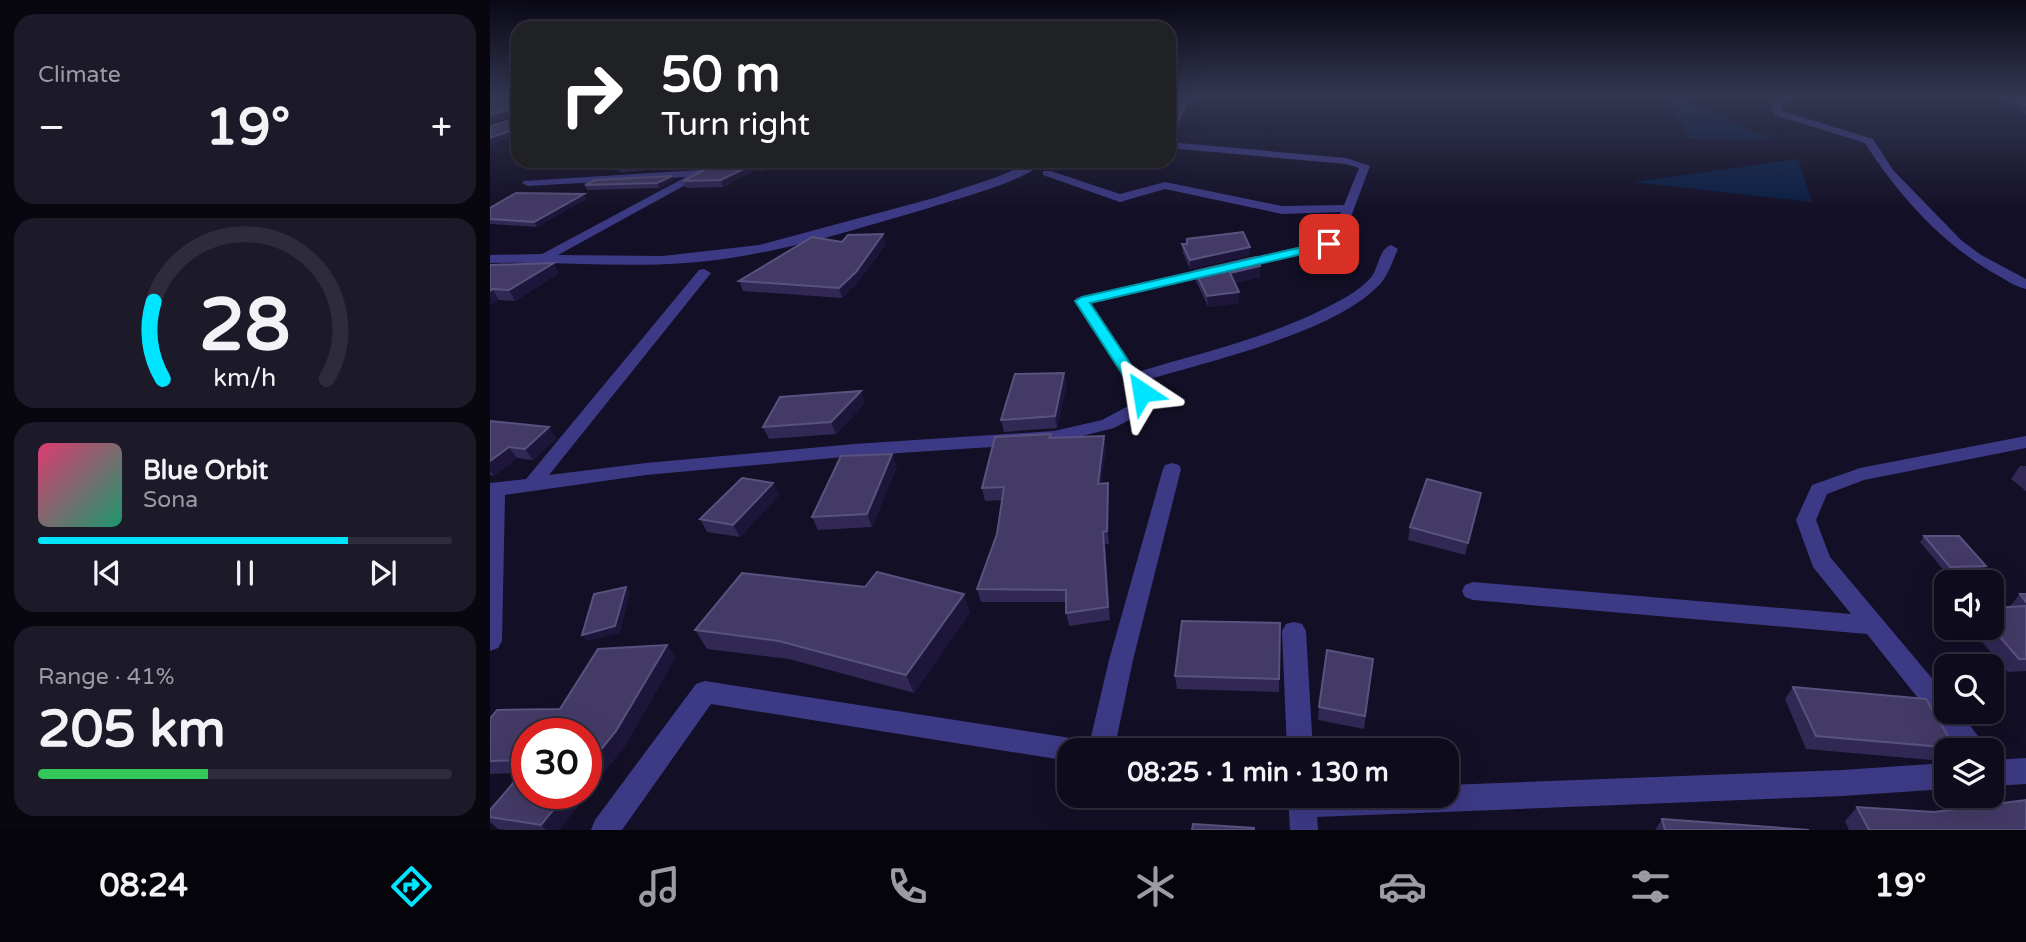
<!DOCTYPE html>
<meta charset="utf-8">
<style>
:root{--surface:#0e0b1c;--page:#1c1929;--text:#f1f3f6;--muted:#9b9ba3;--line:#2e2b3b;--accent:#00e5ff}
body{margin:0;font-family:"Varela Round",sans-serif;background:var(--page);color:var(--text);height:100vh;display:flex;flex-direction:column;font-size:26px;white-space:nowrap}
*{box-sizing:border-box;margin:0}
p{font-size:23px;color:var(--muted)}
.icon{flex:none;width:38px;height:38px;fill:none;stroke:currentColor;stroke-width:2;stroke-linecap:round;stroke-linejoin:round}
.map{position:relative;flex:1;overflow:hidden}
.drawer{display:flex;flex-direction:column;gap:14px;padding:14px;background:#08060f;width:490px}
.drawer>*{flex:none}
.top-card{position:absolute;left:21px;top:21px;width:665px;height:147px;border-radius:21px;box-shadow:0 7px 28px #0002,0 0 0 2px var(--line);background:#202124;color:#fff;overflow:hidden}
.buttons{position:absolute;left:1444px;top:570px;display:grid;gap:14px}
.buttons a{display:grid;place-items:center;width:70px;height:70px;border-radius:14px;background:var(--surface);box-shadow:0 7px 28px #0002,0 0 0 2px var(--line);font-size:35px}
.speed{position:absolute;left:21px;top:718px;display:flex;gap:14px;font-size:35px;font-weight:700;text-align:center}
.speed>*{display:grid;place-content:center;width:91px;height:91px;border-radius:50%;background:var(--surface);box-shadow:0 7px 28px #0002,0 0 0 2px var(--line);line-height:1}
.speed .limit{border:10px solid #d22;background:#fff;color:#111}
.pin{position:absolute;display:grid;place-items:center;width:60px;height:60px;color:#fff;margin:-30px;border-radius:14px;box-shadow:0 4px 10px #0006}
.me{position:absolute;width:77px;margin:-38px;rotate:327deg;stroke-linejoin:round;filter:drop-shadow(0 0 5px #0008)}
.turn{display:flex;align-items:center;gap:24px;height:147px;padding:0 35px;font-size:32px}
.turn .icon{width:91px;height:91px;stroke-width:2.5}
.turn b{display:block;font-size:49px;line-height:60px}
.big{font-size:52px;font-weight:800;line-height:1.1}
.drawer .widget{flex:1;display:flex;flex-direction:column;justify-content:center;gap:10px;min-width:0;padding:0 24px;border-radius:21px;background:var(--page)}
.drawer .dial{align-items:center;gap:0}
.dial svg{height:182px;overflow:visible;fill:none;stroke:var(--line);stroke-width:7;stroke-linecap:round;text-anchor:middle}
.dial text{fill:var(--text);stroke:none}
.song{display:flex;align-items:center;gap:21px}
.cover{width:84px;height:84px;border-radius:10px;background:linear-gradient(135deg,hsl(340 70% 55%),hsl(160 70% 35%))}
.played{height:7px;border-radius:4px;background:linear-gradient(90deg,var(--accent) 75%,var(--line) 75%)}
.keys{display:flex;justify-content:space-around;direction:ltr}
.heat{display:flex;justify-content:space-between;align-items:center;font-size:38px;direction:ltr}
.charge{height:10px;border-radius:5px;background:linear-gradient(90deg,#34c759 41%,var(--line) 0)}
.trip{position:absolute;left:567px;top:738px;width:402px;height:70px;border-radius:21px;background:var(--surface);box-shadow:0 7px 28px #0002,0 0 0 2px var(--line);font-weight:800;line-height:70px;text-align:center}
.tabs{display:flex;height:112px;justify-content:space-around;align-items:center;background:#06040b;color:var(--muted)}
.tabs .icon{width:49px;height:49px}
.tabs .active{color:var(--accent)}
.tabs b{font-size:32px;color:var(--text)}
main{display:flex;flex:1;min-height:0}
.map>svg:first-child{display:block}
.water{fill:#0a1f44}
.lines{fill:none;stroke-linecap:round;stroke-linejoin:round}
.minor{fill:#3d3a85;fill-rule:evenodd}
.wall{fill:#312854;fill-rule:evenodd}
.shaded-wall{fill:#1d163a}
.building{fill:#433a66;stroke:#5a527e;stroke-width:2}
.route{fill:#00e5ff;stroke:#0095a6;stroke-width:2}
</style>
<main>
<section class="drawer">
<div class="widget"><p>Climate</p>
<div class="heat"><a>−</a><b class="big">19°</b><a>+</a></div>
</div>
<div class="widget dial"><svg viewBox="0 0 100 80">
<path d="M14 69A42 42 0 1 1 86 69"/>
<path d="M14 69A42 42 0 0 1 10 35" stroke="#00e5ff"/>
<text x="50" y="56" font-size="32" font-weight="700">28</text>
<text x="50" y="72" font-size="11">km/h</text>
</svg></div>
<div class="widget">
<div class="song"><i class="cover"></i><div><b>Blue Orbit</b><p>Sona</p></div></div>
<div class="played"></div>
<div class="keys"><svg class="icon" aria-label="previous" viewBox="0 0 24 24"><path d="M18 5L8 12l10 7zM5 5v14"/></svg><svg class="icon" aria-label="pause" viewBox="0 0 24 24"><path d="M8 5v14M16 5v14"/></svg><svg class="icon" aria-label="next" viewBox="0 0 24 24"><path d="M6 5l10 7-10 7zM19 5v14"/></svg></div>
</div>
<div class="widget"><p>Range · 41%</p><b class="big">205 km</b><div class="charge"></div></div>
</section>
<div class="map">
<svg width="1536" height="830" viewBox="0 0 1536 830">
<rect width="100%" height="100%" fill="#130f26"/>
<!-- water -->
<path class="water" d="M1182 101 1203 104 1283 140 1197 138Z
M1308 159 1322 202 1143 182Z"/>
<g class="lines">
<!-- minor -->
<path class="minor" d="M1291 96H1300L1291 107 1292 111 1383 139 1403 170 1471 240 1491 255 1536 279V289C1526 287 1516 280 1507 275 1453 245 1408 195 1375 143L1285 115 1281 107Z
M679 142 856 158 880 166 859 222 844 247 600 303 647 372C718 351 793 334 858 296 866 291 876 284 882 276 889 266 889 249 901 245L908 249C903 260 899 273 891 283 846 333 718 361 653 381L660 392 654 412 624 428 564 443 364 456 156 475 15 495 12 641 8 648 0 651V483L36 479 209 270 214 269 221 273 59 475 156 463 364 444 564 431 612 420 640 405 644 392 584 301 586 298 834 241 851 212 792 214 675 189 630 202 553 175V171H561L630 194 675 182 792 206 854 205 869 168 856 164 679 148Z
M226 161H239L68 255 173 256 269 245 444 198 507 177 543 161H556C533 182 470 198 439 208 360 231 279 257 196 263 131 268 65 261 0 263V255L52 254 196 177 38 186 32 183 34 181 208 170Z
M1536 436V448L1374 480 1337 494 1326 520 1340 557 1456 695V712H1470L1499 751H1470L1377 634 983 600 975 597 972 591 975 585 983 582 1361 614 1323 567 1306 520 1322 485 1370 468Z
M682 463 689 465 691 469 643 660 624 751H579V761L221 704 132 830H101L105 820 206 684 215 681 600 741 619 660 673 469 675 465Z
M804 622 812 624 816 631 823 751H797L792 631 796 624Z
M1536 758V784L1502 786V760Z
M1456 763V789L1352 796 827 817 828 830H800L798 796H957V785L1352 770Z"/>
</g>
<!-- wall -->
<path class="wall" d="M679 96H705L688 129 679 128Z
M1515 96H1536V115L1513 100Z
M136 161H220L207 167 130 172 127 166Z
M230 161H295L272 171 265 170 233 187 196 188 193 181Z
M184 180 169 188 97 190 95 185Z
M94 194 96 199 47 227 0 224V208Z
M352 242 396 244 369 281 352 298 253 291 249 281Z
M692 244 760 255 700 269 693 253Z
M0 265 69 273 25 301 9 300 0 305Z
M770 266V277L745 283 749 303 718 307 706 281 705 271Z
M577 384 567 428 514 432 511 420Z
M375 403 346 434 279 439 273 427Z
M0 421 67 438 43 460 27 458 4 476 0 475Z
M614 436 616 448 611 483H618L619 495V544H615L620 620 579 626 576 613V602H491L487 589 507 534 512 500 495 501 492 488 561 438Z
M407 466 382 527 328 530 322 517Z
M1530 466H1536V491L1521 479Z
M283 483 289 495 250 537 217 532 210 519Z
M988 505 975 555 918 540 920 527Z
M1434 536 1496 566 1491 573H1456L1430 542Z
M1530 594H1536V671L1518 672 1480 628H1502Z
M480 612 424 693 299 659 217 649 205 630Z
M790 623 789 692 687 689 685 676Z
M177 645 185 658 136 744 69 830H17L8 829 0 822V810L31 773 0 774V719L70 709ZM37 733 96 793H37Z
M883 659 874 729 828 720 829 707Z
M1303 687 1465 748 1462 751H1456V758L1453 761 1316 749 1295 699Z
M1367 807 1444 812 1536 830H1359L1355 821Z
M1172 819 1319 830H1165Z"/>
<!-- shaded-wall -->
<path class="shaded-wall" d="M700 96H705L688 129V121Z
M24 108 27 113 0 122V115Z
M28 128V135L0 145V138Z
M205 161H220L207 167Z
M277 161H295L272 171 269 164Z
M263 164 265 170 233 187 231 180Z
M182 176 184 180 169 188 167 183Z
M94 194 96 199 47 227 44 222Z
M393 234 396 244 369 281 352 298 349 288Z
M760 247V255L700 269V260Z
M64 263 69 273 25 301 19 290Z
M770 266V277L740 284V273Z
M2 289 9 300 0 305V291Z
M749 292V303L718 307 717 296Z
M574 373 577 384 567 428 565 416Z
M371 391 375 403 346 434 341 422Z
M59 427 67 438 43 460 35 449Z
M614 436 616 448 610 496 608 484Z
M19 447 27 458 4 476 0 470V461Z
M402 454 407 466 382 527 377 514Z
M283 483 289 495 250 537 243 525Z
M618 483 619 495V544L617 531Z
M613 532 615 544 620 620 618 607Z
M136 587 140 593 130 633 97 641 92 635Z
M474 594 480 612 424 693 416 675Z
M177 645 185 658 136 744 69 830H56L51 825 77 793H96V768Z"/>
<!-- building -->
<path class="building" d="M679 96H700L688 121 679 120Z
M1522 96H1536V105Z
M28 100V128L0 138V126L26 119 27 110 24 108 0 115V102L3 101 22 102Z
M136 161H204L127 166Z
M230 161H277L269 164H263L231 180 193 181Z
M182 176 167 183 95 185 105 180Z
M26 193 94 194 44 222 0 219V208Z
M753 232 760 247 700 260 692 244H697V239Z
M393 234 366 272 349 288 249 281 322 237 352 242 358 235Z
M766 257 770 266 740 273 749 292 717 296 705 271Z
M64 263 19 290 2 289 0 291V265Z
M574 373 565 416 511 420 525 374Z
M371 391 341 422 273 427 290 397Z
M0 421 59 427 35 449 19 447 0 461Z
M561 434 559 438 614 436 608 484 618 483 617 531 613 532 618 607 576 613V590L487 589 507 534 514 487 492 488 505 437Z
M402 454 377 514 322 517 351 456Z
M252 478 283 483 243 525 210 519Z
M937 479 991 493 978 543 920 527Z
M1434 536H1469L1496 566 1460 567Z
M387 572 474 594 416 675 289 641 205 630 252 573 375 587Z
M136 587 125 626 92 635 104 594Z
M1530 594H1536V602Z
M1536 606V659H1529L1502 628V608Z
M692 621 790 623 789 679 685 676Z
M177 645 126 731 96 768V733H37V760L0 761V719L7 710 70 709 108 649Z
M837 650 883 659 875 716 829 707Z
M1303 687 1436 699 1465 748 1326 736Z
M37 767V793H77L51 825 0 817V810Z
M1536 800V830H1379L1367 807 1444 812Z
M1172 819 1319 830H1175Z
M703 824 764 828V830H702Z"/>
<!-- sky -->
<linearGradient id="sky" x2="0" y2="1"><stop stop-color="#0a0815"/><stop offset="0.45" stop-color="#333752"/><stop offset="1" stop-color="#333752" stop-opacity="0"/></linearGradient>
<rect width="1536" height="212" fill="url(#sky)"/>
<!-- route -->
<path class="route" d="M839 241 845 244 843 247 600 303 659 392 652 396 646 395 585 301 592 297Z"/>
</svg>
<div class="buttons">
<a><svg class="icon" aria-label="sound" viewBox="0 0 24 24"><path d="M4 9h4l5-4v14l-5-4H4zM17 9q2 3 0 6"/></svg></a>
<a><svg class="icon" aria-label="search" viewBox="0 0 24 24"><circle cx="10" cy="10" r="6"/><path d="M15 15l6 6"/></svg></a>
<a><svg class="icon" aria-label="layers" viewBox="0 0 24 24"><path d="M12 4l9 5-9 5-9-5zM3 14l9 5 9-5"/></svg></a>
</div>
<div class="speed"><div class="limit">30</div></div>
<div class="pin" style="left:839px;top:244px;background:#d93025"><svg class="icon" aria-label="arrive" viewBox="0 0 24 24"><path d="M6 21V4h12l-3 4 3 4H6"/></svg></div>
<svg class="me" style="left:652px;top:392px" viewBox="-20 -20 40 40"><path d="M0-17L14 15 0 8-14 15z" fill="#00e5ff" stroke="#fff" stroke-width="4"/></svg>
<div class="trip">08:25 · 1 min · 130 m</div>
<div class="top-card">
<div class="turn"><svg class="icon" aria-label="right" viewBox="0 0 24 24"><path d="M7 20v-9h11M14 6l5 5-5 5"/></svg><div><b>50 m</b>Turn right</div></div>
</div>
</div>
</main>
<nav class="tabs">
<b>08:24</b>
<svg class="icon active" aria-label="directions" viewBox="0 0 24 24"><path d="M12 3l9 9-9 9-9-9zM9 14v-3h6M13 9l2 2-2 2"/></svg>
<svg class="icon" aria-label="music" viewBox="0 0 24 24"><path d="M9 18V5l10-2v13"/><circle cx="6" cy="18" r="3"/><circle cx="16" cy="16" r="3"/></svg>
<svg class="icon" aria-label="phone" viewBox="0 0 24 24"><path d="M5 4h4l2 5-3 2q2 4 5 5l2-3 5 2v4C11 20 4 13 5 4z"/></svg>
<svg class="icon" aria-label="climate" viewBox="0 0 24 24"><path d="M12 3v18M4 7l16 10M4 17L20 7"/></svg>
<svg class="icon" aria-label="car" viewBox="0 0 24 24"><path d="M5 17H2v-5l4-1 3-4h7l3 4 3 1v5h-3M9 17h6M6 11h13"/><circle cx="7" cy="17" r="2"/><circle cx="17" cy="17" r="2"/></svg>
<svg class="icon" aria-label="filters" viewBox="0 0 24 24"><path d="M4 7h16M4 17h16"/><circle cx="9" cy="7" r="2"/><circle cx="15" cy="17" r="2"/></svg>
<b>19°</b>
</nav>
